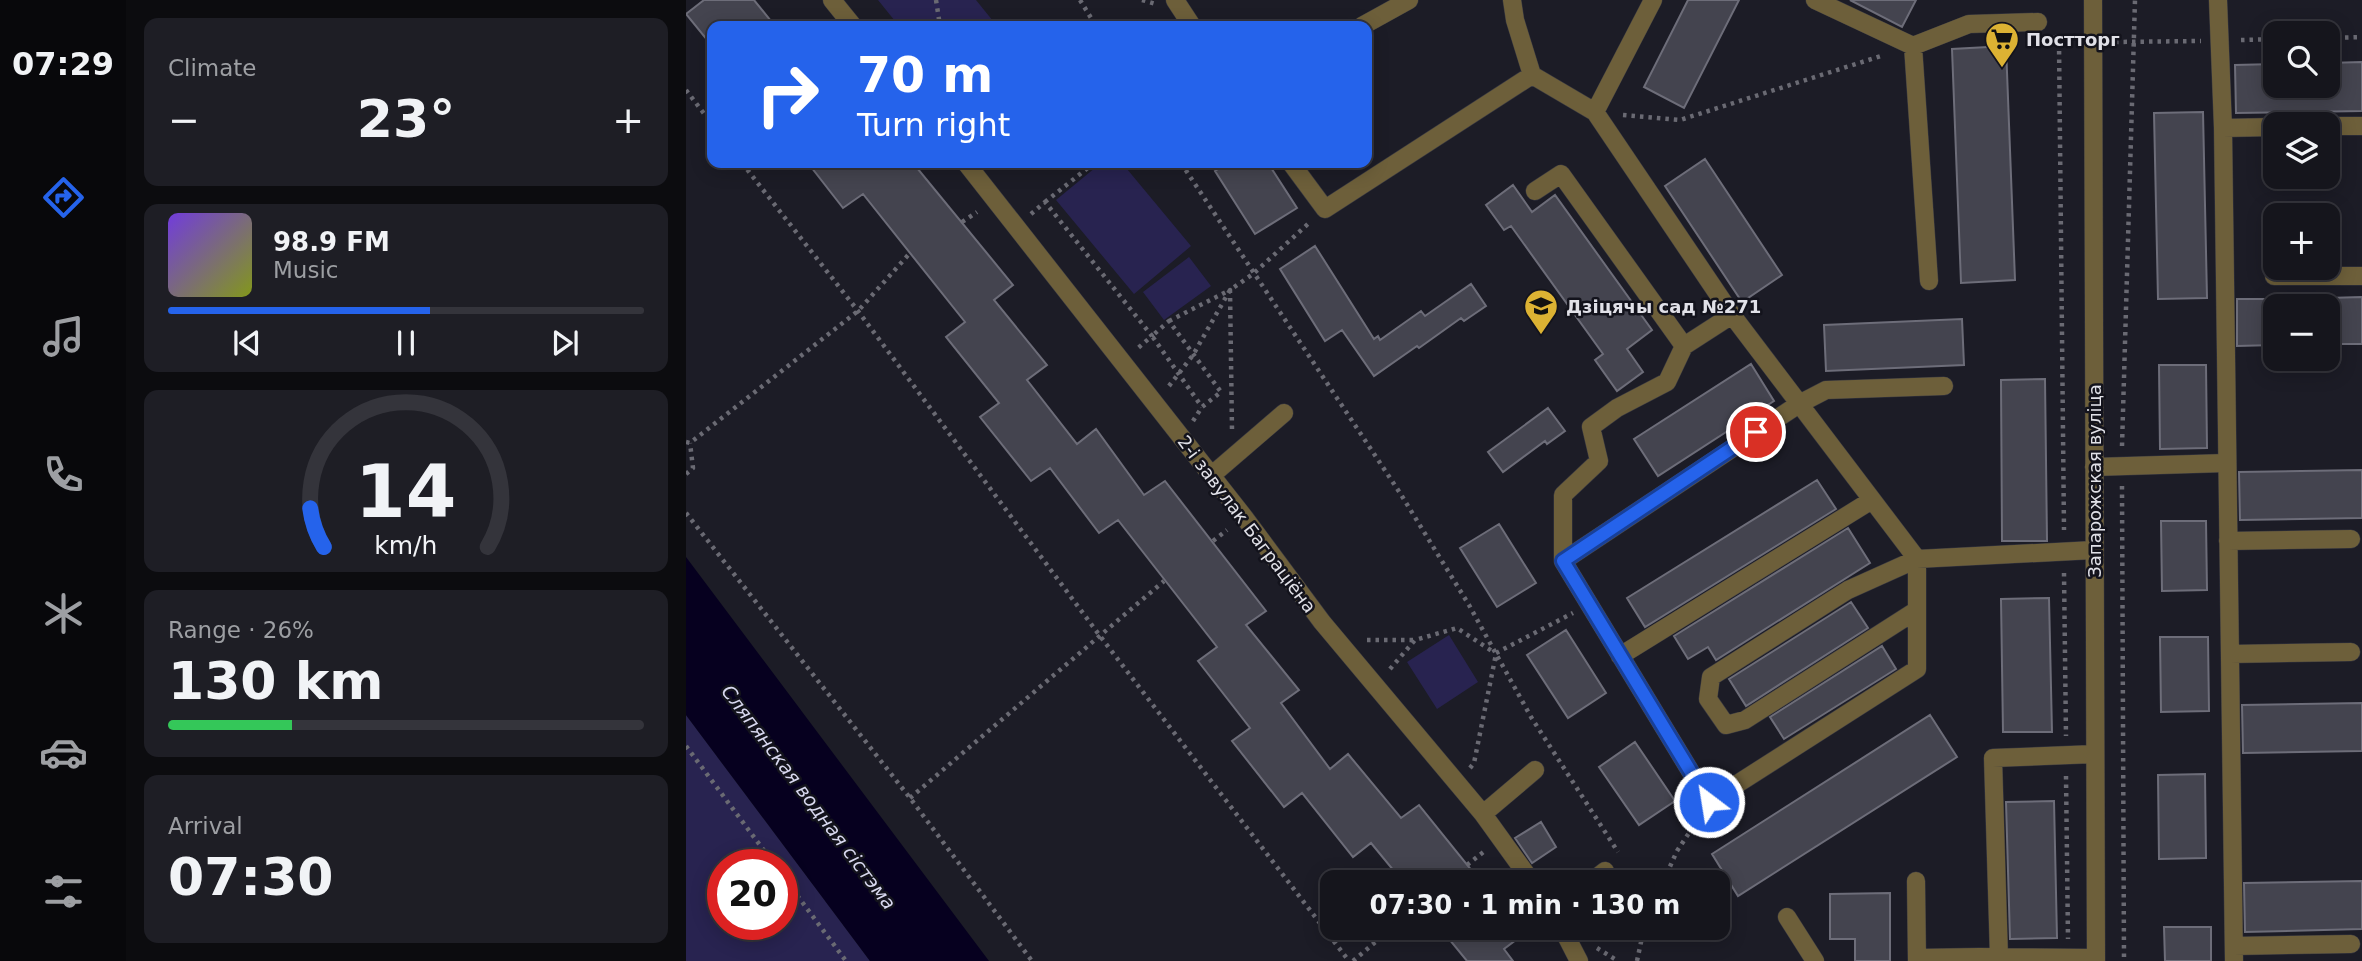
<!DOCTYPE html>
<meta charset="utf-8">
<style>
:root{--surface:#15151c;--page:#1e1e25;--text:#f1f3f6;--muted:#9d9fa3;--line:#34343b;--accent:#2563eb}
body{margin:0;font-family:"DejaVu Sans",sans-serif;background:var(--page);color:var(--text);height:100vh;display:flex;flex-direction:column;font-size:26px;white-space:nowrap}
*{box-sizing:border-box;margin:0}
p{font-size:23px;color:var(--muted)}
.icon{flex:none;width:38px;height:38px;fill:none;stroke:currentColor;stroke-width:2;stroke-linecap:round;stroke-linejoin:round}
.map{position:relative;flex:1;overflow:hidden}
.drawer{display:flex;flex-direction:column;gap:18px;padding:18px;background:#0c0c0f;width:560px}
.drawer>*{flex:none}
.hud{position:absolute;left:21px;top:21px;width:665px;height:147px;border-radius:14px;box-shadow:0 4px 18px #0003,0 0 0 2px var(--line);background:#2563eb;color:#fff;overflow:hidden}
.tools{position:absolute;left:1577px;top:21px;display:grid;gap:14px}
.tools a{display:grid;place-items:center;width:77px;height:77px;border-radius:14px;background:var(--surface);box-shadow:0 4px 18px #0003,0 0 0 2px var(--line);font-size:35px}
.speed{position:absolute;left:21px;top:849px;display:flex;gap:14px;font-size:35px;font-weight:700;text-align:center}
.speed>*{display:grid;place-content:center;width:91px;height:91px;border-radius:50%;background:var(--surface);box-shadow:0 4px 18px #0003,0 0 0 2px var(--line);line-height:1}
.speed .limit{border:10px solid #d22;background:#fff;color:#111}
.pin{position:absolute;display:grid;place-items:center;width:60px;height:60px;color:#fff;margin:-30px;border:4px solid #fff;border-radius:50%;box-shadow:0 2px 7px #0007}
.me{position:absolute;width:77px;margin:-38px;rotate:329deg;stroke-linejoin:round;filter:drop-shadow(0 0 5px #0008)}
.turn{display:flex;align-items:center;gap:24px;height:147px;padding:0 35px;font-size:32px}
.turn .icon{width:91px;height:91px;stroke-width:2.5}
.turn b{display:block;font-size:49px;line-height:60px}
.big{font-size:52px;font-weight:600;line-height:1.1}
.drawer .widget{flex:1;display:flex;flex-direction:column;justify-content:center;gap:10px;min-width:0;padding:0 24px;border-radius:14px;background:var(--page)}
.drawer .dial{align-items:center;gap:0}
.dial svg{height:182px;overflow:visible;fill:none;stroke:var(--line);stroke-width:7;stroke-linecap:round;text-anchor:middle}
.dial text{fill:var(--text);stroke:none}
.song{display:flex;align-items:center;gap:21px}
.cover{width:84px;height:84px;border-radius:10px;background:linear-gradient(135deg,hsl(260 70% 55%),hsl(70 70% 35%))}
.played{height:7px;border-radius:4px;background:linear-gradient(90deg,var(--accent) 55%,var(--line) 55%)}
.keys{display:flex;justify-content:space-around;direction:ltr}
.heat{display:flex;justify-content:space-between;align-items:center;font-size:38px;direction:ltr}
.charge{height:10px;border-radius:5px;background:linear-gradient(90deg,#34c759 26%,var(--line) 0)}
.trip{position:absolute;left:634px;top:870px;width:410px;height:70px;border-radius:14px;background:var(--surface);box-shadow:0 4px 18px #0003,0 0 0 2px var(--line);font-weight:600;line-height:70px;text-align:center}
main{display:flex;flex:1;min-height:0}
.dock{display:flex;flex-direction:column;width:126px;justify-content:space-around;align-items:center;background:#08080b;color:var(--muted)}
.dock .icon{width:49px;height:49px}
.dock .current{color:var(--accent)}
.dock b{font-size:32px;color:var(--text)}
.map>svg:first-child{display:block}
.green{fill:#282350;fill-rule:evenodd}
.water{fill:#06001f}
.building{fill:#44444f;stroke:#6d6d79;stroke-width:2}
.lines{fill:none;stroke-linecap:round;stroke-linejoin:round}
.minor-casing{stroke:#383841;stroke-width:19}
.path{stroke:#6a6a73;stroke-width:4.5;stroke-dasharray:3.5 5;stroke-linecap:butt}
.minor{stroke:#6d5f3a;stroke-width:18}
.route-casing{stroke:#184099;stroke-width:18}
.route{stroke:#2563eb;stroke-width:12}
.labels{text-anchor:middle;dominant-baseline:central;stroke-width:5;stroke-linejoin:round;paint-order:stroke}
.poi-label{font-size:18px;font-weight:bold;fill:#e1e1e8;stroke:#13131c;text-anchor:start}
.street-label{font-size:18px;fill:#e1e1e8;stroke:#13131c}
.water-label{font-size:19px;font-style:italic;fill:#d8d8ef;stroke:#13131c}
</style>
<main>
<nav class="dock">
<b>07:29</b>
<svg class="icon current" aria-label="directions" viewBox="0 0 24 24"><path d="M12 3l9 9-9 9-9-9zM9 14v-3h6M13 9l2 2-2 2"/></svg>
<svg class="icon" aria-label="music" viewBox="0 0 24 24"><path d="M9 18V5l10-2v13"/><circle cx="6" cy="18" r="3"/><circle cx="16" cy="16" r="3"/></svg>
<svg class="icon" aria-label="phone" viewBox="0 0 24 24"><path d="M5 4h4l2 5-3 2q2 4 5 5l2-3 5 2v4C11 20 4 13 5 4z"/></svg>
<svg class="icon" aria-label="climate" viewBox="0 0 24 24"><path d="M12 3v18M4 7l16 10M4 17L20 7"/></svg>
<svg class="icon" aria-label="car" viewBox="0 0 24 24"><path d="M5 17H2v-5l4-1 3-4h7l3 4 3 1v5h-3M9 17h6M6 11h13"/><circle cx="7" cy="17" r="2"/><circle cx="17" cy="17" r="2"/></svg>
<svg class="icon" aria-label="filters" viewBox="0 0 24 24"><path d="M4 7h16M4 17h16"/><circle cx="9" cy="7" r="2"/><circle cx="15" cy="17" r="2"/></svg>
</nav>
<section class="drawer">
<div class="widget"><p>Climate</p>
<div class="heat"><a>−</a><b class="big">23°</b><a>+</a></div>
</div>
<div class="widget">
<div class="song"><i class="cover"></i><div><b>98.9 FM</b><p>Music</p></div></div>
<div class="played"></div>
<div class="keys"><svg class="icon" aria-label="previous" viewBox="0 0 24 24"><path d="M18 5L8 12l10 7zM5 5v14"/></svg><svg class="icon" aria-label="pause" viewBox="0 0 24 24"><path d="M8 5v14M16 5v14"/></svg><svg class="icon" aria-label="next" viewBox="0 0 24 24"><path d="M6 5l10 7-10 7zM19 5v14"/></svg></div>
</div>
<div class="widget dial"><svg viewBox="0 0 100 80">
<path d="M14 69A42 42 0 1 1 86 69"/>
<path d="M14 69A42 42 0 0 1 8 52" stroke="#2563eb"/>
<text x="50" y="56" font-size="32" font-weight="700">14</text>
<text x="50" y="72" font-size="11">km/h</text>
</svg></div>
<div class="widget"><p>Range · 26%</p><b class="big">130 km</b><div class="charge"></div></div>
<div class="widget"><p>Arrival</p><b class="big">07:30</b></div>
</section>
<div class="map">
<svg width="1676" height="961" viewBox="0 0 1676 961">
<rect width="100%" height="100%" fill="#1c1c26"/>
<!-- green -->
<path class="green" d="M192 0H290L311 26H213Z
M415 163H436L505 246 448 294 370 200Z
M503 257 525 286 478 320 457 292Z
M763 635 792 682 751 709 721 662Z
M0 715 184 961H0ZM37 864H96V924H37Z"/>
<!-- water -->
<path class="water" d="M0 557 303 961H184L0 715Z"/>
<!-- building -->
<path class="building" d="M18 0H68L89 26H26V46L0 14Z
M1002 0H1053L998 108 958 87Z
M1164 0H1230L1216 27Z
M1320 46 1329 280 1275 283 1266 49Z
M1676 62V111L1550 113 1549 65 1589 64V86H1642V63Z
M1517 112 1521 298 1472 299 1468 113Z
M1019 159 1096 275 1056 302 979 186Z
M122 163H227L327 285 308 300 361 365 341 380 391 444 410 429 458 495 479 481 580 611 560 625 613 690 595 703 644 769 662 754 715 818 733 805 795 882H717L685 843 667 857 616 793 598 807 546 741 564 728 512 661 531 647 432 520 413 533 364 468 345 481 294 417 313 403 260 337 279 322 177 194 157 208Z
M542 163H582L611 208 569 234 529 171Z
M827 185 846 212 869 195 966 330 941 349 957 372 931 391 909 360 917 354 825 226 818 230 800 205Z
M629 246 688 339 692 336 694 340 735 311 739 316 785 284 800 306 778 321 775 318 733 348 731 346 688 376 656 330 639 341 594 269Z
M1676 297V344H1642V298Z
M1551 299H1589V345L1551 346Z
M1276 319 1278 365 1140 371 1138 325Z
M1065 364 1088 401 972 476 948 439Z
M1473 365H1520L1521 448 1474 449Z
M1359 379 1361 541H1316L1315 380Z
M862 408 879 431 861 444 859 441 817 472 802 452Z
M1676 470V518L1554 520 1553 472Z
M1131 480 1150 509 959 627 941 598Z
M1475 521H1520L1521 590 1476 591Z
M813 524 850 583 811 607 774 548Z
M1162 528 1184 563 1030 660 1022 647 1002 659 988 636Z
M1363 598 1366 732H1317L1315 599Z
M1165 602 1182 628 1060 706 1043 679Z
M880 630 920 693 882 718 841 655Z
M1474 637H1522L1523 711 1475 712Z
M1196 646 1210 669 1098 739 1084 717Z
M1676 703V751L1557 753 1556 705Z
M1244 715 1271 757 1052 896 1026 854Z
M949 742 989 801 953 825 913 767Z
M1519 774 1520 858 1473 859 1472 775Z
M1368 801 1371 938 1324 939 1320 802Z
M855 822 870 847 846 863 829 838Z
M1676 881V929L1559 932 1558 883Z
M1204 893V961H1169V939H1144V894Z
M1478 927H1525V961H1479Z
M754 928H846L818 949 827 961H781Z"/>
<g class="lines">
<!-- minor casing -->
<g class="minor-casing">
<path id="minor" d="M146 0 167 26
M489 0 506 26
M826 0 829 20 846 75 909 112 1046 315
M1129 0 1227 46 1243 281
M1407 0 1410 961
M1532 0 1537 128
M676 26 723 0
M1227 46 1283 24 1352 22
M909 112 967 0
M1642 126H1676
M280 163 558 517 636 622 797 814 846 882
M605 163 639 209 846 75
M849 191 875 174 998 346
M1588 276H1676
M1408 467 1540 463
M526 475 598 413
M1542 541 1665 539
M877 561V495L913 461 905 427 931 408 981 382 998 346 1046 315 1231 559V669L1023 802 877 561 1113 404 1140 390 1258 386
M1231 610 1059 720 1040 725 1022 699 1025 677 1162 590 1231 559 1408 550
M1544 654 1665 652
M934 656 1186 500
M797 814 849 770
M1230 881 1231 961
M905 882 919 871
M1101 917 1129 961
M876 928 893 961
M1548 946 1665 944
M1313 957 1307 758 1409 754
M1232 958 1293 957
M1293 961V957L1410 958
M1548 961 1537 128 1589 127"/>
</g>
<!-- path -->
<path class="path" d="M250 0 254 26
M394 0 410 26
M456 0 470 4
M1369 35 1373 42 1378 530
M1642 38 1676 37
M1555 40 1589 39
M1429 42 1515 41
M0 90 26 124
M937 115 994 120 1195 56
M56 163 172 311 414 636 663 961
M495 163 714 493 783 605 845 717 932 852
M359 202 408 163
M345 214 359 202 466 336 452 348
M276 222 291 212
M483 321 544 290 546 430
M483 386 507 355 544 290 567 274 623 223
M507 421 516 407 535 392 483 321 466 336 516 407
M0 442 4 443 172 311 224 253
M1436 446 1449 0
M0 474 7 468 4 443
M1436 486 1438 961
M0 513 224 798 346 961
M527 541 541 530
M1378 573 1380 736
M681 640H728
M810 653 887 613
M704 669 729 640 771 628 809 653
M0 746 88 864
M784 768 788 763 810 654
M1380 776 1382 939
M224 798 478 581
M781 865 800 850
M96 875 160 961
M977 882 991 851 1013 818
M911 948 932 961
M667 961 706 928
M951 961 958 928"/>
<!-- minor -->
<use href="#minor" class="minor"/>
</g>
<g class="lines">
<!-- route casing -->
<g class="route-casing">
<path id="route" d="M1023 802 877 561 1070 432"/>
</g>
<!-- route -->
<use href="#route" class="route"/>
</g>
<!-- icons -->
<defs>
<g id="supermarket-pin" transform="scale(1.75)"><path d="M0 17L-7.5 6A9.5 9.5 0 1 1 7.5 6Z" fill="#dcb233" stroke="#13131c"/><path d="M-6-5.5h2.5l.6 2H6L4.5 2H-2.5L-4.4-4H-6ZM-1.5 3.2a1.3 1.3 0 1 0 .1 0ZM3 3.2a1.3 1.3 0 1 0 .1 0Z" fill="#111"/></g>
<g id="school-pin" transform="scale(1.75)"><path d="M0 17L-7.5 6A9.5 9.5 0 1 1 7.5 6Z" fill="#dcb233" stroke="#13131c"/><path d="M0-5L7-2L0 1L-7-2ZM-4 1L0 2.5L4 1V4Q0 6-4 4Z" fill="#111"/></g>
</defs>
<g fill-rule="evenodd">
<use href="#supermarket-pin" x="1316" y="39"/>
<use href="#school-pin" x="855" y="306"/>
</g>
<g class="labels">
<!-- poi labels -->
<g class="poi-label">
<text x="1340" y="39">Постторг</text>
<text x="880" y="306">Дзіцячы сад №271</text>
</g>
<!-- street labels -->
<g class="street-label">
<text transform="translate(1408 481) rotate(-90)">Запарожская вуліца</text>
<text transform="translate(561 524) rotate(53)">2-і завулак Баграціёна</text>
</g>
<!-- water labels -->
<g class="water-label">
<text transform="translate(123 797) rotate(53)">Сляпянская водная сістэма</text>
</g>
</g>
</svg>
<div class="tools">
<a><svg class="icon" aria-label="search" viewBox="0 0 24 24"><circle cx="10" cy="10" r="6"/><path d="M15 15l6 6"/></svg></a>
<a><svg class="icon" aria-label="layers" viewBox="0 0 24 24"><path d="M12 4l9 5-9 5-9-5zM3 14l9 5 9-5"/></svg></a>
<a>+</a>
<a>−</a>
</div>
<div class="speed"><div class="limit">20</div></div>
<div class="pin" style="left:1070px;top:432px;background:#d93025"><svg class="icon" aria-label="arrive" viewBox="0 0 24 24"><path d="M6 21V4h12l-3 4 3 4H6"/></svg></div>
<svg class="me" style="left:1023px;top:802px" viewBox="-20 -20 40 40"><circle r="17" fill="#2563eb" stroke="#fff" stroke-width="3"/><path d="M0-11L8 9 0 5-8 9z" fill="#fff"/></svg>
<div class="trip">07:30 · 1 min · 130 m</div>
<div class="hud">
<div class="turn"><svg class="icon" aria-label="right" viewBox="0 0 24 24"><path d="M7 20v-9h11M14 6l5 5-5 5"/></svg><div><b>70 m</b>Turn right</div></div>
</div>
</div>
</main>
